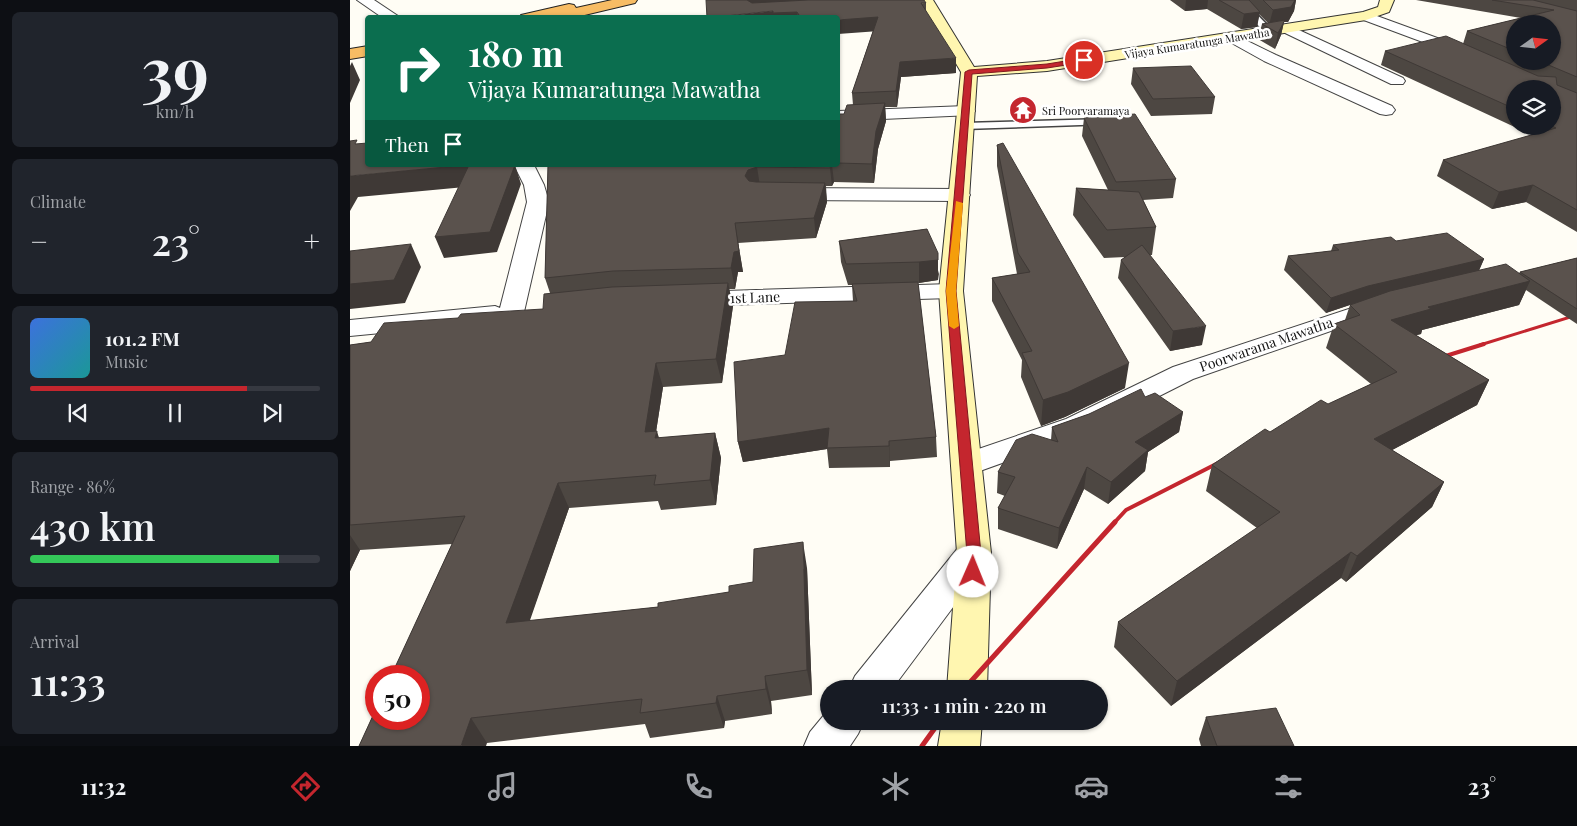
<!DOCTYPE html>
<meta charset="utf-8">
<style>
:root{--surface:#171b24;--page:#20242c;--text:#f1f3f6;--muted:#9ea1a6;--line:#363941;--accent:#c4262e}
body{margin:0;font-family:"Playfair Display",serif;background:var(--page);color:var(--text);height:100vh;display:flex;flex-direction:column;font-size:19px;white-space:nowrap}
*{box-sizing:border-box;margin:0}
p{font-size:16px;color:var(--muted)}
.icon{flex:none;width:28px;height:28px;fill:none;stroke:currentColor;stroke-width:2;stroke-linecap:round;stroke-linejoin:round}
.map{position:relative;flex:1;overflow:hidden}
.drawer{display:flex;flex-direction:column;gap:12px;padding:12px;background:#0d0f14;width:350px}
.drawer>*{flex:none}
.top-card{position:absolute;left:15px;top:15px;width:475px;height:152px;border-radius:5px;box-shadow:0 1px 4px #0004;background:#0b6e4f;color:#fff;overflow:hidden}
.needle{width:32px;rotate:75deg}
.buttons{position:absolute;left:1156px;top:15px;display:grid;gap:10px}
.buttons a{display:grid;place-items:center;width:55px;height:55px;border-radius:50%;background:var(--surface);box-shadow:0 1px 4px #0004;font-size:25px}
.speed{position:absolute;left:15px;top:665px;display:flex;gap:10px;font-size:25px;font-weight:700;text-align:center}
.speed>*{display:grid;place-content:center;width:65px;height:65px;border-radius:50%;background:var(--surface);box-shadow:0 1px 4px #0004;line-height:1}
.speed .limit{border:8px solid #d22;background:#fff;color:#111}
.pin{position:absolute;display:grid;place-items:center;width:42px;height:42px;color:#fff;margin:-21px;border:2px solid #fff;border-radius:50%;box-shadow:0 1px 5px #0007}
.me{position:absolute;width:55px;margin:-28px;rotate:1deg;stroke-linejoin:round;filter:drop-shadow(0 0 4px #0008)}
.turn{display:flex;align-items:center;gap:18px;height:105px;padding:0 20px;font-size:22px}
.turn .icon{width:65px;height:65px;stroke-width:2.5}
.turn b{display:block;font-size:35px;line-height:42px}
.then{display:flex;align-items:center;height:48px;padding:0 20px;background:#0003;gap:10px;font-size:19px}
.big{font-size:38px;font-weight:600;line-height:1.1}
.drawer .widget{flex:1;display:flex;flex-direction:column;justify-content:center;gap:8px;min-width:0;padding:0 18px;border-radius:8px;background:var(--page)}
.drawer .dial{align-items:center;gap:0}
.dial b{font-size:65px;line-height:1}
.song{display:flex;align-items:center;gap:15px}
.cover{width:60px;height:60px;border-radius:8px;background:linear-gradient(135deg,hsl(220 70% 55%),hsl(180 70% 35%))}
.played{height:5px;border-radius:2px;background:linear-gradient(90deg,var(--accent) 75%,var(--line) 75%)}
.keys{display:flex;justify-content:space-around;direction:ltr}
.heat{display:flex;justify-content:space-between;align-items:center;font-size:28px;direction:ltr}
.charge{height:8px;border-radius:4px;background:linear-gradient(90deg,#34c759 86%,var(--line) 0)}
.trip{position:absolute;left:470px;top:680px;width:288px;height:50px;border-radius:25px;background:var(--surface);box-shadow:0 1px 4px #0004;font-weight:600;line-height:50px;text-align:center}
.dock{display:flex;height:80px;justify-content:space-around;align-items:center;background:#090b0e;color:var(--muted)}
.dock .icon{width:35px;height:35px}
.dock .selected{color:var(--accent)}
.dock b{font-size:22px;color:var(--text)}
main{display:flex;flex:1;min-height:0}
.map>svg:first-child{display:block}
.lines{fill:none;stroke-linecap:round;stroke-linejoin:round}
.service-casing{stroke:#444;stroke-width:3}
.minor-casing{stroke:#444;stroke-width:2}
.secondary-casing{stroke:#333;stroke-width:2}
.trunk-casing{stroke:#222;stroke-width:2}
.service{fill:#fff;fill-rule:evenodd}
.minor{fill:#fff;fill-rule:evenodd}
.secondary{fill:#fff6b0;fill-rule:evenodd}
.trunk{fill:#f7bc64;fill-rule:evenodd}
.rail-far2{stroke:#c4262e;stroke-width:3}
.rail-far1{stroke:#c4262e;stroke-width:4}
.rail{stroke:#c4262e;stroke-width:5}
.wall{fill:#4d4742;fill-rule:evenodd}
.shaded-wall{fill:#3f3936}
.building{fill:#5a524d;stroke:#3f3936}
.route{fill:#c4262e;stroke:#7f191e}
.slow{fill:#f59e0b}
.labels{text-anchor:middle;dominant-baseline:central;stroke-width:5;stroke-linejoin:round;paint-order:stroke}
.far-street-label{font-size:11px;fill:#111;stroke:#fff}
.far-poi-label{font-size:11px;fill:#111;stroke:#fff;text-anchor:start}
.street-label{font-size:14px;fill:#111;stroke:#fff}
</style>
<main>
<section class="drawer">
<div class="widget dial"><b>39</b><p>km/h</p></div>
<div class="widget"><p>Climate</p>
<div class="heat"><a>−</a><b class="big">23°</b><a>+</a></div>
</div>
<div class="widget">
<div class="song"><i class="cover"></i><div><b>101.2 FM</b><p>Music</p></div></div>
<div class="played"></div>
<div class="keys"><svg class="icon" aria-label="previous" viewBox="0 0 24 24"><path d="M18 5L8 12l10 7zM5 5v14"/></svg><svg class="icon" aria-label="pause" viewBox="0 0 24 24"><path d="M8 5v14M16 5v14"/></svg><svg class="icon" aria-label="next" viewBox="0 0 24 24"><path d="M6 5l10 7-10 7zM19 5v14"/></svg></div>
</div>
<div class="widget"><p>Range · 86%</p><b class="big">430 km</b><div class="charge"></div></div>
<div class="widget"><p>Arrival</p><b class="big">11:33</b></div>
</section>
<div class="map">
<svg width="1227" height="746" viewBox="0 0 1227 746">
<rect width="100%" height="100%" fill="#fffdf5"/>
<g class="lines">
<!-- service casing -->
<g class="service-casing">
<path id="service" d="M885 0H893L922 30V34H916Z
M755 119 759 120 760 122 759 124 614 129 609 126 614 123Z"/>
</g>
<!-- minor casing -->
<g class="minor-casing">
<path id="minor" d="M7 0H24L51 18H33Z
M1016 12 1123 51 1126 54 1123 57H1113L1011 19 1009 16 1011 13Z
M938 25 1053 78 1055 81 1053 84H1041L933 32 931 29 933 26Z
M883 34 926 55 1042 106 1045 110 1042 114 1036 115 1030 114 914 61 878 41 876 38 878 35Z
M616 106 622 107 625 111 622 115 488 121V111Z
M164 165H184L194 185 199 202 174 312 170 317 161 320 155 318 145 322 0 336V320L145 306 150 308 177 202 174 185Z
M439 188 610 189 617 191 620 195 617 199 610 201 439 200 432 198 429 194 432 190Z
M601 284 610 286 613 291 610 296 601 298 343 306 334 304 331 299 334 294 343 292Z
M1032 298 1041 300 1044 305 1041 310 843 379 736 433 616 476 605 473 601 465 605 457 716 419 823 367Z
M624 540 636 543 641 553 636 563 542 689H499L505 676 612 543Z
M479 709V721H514L508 734 500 746H454L460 732Z"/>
</g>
<!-- secondary casing -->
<g class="secondary-casing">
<path id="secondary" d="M569 0H583L624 67 697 61 1013 12 1028 7 1030 0H1044L1039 12 1016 20 697 71 627 76 613 291 641 553 637 689H597L607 553 589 291 611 72Z
M592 721H632L630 746H588Z"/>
</g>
<!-- trunk casing -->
<g class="trunk-casing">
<path id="trunk" d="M262 0H287L285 3 222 18H169L171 15 219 4 224 5 226 8Z
M18 46V56L0 59V49Z"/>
</g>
<!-- service -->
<use href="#service" class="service"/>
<!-- minor -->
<use href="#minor" class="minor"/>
<!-- secondary -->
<use href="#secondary" class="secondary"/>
<!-- trunk -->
<use href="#trunk" class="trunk"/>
<!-- rail-far2 -->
<path class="rail-far2" d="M1130 345 1227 315"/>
<!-- rail-far1 -->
<path class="rail-far1" d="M1086 359 1134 344
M764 523 776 510 874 460"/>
<!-- rail -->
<path class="rail" d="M614 689 765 522
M572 746 590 721"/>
</g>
<!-- wall -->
<path class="wall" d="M820 0H946L944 11 938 22H934L931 35 925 49 908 39 912 24 918 23 909 14 907 27 891 29 857 9 835 11Z
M1066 0H1227V232L1176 202 1142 209 1087 176 1093 160 1182 135 1031 65 1035 51 1113 44 1117 31 1171 18ZM1165 24 1202 61H1165ZM1165 89H1202V126H1165Z
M576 3V11L606 73 551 77 547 107H535L536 121 528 149 524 183 484 182 482 186H476L477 202 466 238 388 243 393 272H388L385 289H379L383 306 372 383 313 387 306 432 309 438 365 433 371 458 366 505 311 510 308 501 219 508 179 621 308 607 379 592 403 582 457 568 462 695 421 701 422 714 375 721 374 728 300 738 295 724 137 743 9 746 102 544 10 550 0 571V345L21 342 108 318 193 309 200 293 195 278 198 165H488V114H494L503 105 502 93 523 31 488 18H357Z
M783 68 865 97 862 114 801 116 781 84Z
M734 118 826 179 823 198 793 200 806 227 802 255H800L852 345 820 351 768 278 771 260 775 257 754 258 723 215 726 188 758 190 732 136Z
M647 145 775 388 715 417 691 426 671 377 672 360 642 301V278L667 274 647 166Z
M577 229 589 274 588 280 568 283 586 437 587 457 540 461V467L479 468 477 449 393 462 388 442 435 355 503 301 502 285H498L491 262 489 241Z
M1046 241 1134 259 1129 270 1169 273 1170 272 1227 258V324L1176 290 1169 305 1072 330 1071 334 1066 335 1139 380 1127 405 1042 450 1094 482 1082 507 996 582 991 578 821 706 764 647 768 622 907 528 856 491 862 465 920 432 1021 384 976 348 984 324 995 320 1000 305 976 313 934 270 938 256 981 251 983 245Z
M795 397 833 412 829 432 798 452 795 471 758 504 734 489 707 549 648 529V508L655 496 647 493 648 472 701 440 702 427 739 414Z
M856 717 944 746H851L849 739Z"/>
<!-- shaded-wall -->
<path class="shaded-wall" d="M394 0H484L404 5Z
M836 0H858L857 9 835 11Z
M945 0H946L944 11 938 22H934L931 35 925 49 928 33 919 25 923 10Z
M423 11 447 12 448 18H359Z
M910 12 907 27 891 29 894 14Z
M528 17 529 31 488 34V20Z
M606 58V73L551 77 547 107 546 91 550 62Z
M2 62 10 80 0 103V66Z
M535 103 536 121 528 149 524 183 522 164 526 131Z
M107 165H123L115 187 8 197 0 211V176Z
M165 165 171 184 147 252 94 258 85 237Z
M481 165H482L484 182 482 186 480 168Z
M407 167 410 186 402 189 395 176 398 170Z
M475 183 477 202 466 238 464 218Z
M1183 185 1176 202 1142 209 1149 192Z
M385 223 393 272H388L385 289 381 268Z
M61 244 71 267 55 303 0 309V284Z
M588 253V280L569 283V262Z
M1134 259 1128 273 1014 300 976 313 981 298 1018 286Z
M1180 281 1169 305 1072 330 1071 334 1032 344 1041 320 1078 307Z
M378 283 383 306 372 383 366 359Z
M856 326 852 345 820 351 823 331Z
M306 363 313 387 305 438 307 431 314 456 295 432Z
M779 363 775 388 715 417 691 426 693 400Z
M1139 380 1127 405 1014 465 1024 439Z
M833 412 829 432 798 452 795 471 758 504 761 482 785 442Z
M479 428 477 449 393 462 388 442Z
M365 433 371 458 366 505 360 480Z
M539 441 540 461V467L539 446Z
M737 467 734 489 707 549 709 528Z
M1094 482 1082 507 996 582 1007 556Z
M208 483 219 508 170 649 156 623Z
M0 535 10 550 0 571Z
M453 542 457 568 462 695 457 670Z
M1001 552 991 578 821 706 827 681Z
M415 676 421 701 422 714 416 689Z
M367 696 375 721 374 728 366 703Z
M121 718 137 743 136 746H111Z"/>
<!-- building -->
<path class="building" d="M356 0H397L402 3 458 0H574L576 3H571L606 58 550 62 546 91 502 93 528 17 488 20V18H451L447 12 423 13V11L357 18Z
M869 0H899L910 12 894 14Z
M913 0H945L941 7 923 10Z
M1142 0H1183L1227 11V77L1189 61H1202V24H1165V51L1117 31 1204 10Z
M935 20 928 33 912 24Z
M1096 36 1188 76 1206 77 1207 85 1227 93V210L1183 185 1149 192 1093 160 1206 128 1202 126V89H1165V109L1035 51Z
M841 66 865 97 803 99 783 68Z
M535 103 526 131 522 164 488 163V114H494L497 105Z
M785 114 826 179 766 182 734 118Z
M7 140 5 144 18 143V165H107V166L0 176V141Z
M653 143 779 363 718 392 693 400 672 353 682 351 642 278 680 272 668 253 647 145Z
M119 165H165L140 232 85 237Z
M198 165H481L480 168 407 167 398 170 395 176 399 181 406 182 475 183 464 218 385 223 389 251 384 252 381 268 263 271 195 278Z
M726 188 789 192 806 227 757 230Z
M577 229 588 253V260L569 262 496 264 489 241Z
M1097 233 1134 259 1018 286 981 298 938 256 989 250 983 245 1041 237 1046 241Z
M61 244 44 280 0 284V251Z
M792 245 856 326 823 331 771 260Z
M1227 258V309L1170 272Z
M1156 264 1180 281 1078 307 1081 309 1041 320 1139 380 1024 439 1094 482 1007 556 1001 552 827 681 768 622 930 512 862 465 915 429 920 432 971 400 978 404 1047 372 984 324 1010 315 1000 305 1040 291Z
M568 282 586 437 539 441V446L477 448 479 428 388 442 384 362 435 355 445 302 507 301 502 284Z
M378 283 366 359 306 363 295 432 307 431 305 438 365 433 360 480 304 485 306 475 208 483 156 623 308 607V603L379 592V586L403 582 404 549 453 542 457 670 415 676 416 689 367 696 366 703 290 713 292 699 121 718 111 746H9L26 709V719H69V676H41L115 516 0 525V345L21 342 34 323 108 318 111 314 193 309 194 294 262 287Z
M791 389 795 397 805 393 833 412 785 442 798 450 761 482 737 467 709 528 648 508 665 477 648 472 666 440 682 434 708 442 702 427 739 414Z
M926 708 944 746H867L856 717Z"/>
<!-- route -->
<path class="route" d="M734 58 737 60 736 62 697 68 622 74 606 291 631 554 630 572 628 576 623 578 618 576 616 572 617 554 596 291 615 72 619 70 697 64Z"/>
<!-- slow -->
<path class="slow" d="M606 201 613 203 606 291 609 326 604 329 599 326 596 291Z"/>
<!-- icons -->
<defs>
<g id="temple-disc" transform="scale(1.4375)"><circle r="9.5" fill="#c4262e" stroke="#fff"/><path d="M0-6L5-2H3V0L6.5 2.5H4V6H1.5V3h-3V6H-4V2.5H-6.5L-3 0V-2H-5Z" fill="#fff"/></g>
</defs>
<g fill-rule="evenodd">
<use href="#temple-disc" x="673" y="110"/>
</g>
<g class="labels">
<!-- far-street labels -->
<g class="far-street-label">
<text transform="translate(847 43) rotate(-9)">Vijaya Kumaratunga Mawatha</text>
</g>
<!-- far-poi labels -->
<g class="far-poi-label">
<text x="692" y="110">Sri Poorvaramaya</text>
</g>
<!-- street labels -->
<g class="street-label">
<text transform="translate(405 297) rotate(-2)">1st Lane</text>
<text transform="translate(916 344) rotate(-19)">Poorwarama Mawatha</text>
</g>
</g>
</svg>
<div class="buttons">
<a><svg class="needle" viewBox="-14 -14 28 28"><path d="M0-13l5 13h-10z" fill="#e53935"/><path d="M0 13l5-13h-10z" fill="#9ea1a6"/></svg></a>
<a><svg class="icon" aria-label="layers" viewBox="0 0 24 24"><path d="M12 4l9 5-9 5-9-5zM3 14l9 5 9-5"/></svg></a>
</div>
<div class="speed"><div class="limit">50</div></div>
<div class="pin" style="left:734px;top:60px;background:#d93025"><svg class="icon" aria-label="arrive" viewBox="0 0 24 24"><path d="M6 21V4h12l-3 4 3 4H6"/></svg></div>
<svg class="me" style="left:623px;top:572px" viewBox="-20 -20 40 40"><circle r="19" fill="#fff"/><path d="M0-13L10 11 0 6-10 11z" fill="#c4262e"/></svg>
<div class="trip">11:33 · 1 min · 220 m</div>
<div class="top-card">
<div class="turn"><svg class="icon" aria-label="right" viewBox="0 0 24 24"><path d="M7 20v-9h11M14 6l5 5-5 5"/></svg><div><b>180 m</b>Vijaya Kumaratunga Mawatha</div></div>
<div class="then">Then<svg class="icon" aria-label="arrive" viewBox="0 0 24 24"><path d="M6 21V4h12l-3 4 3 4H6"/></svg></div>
</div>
</div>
</main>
<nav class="dock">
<b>11:32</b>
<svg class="icon selected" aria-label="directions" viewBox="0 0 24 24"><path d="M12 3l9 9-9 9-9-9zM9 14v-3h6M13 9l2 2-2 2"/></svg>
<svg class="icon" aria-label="music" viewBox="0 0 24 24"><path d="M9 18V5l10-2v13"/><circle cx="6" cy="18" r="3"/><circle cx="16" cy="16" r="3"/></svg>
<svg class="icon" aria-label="phone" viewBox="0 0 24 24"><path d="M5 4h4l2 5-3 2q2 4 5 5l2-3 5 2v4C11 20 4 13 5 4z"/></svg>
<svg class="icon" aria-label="climate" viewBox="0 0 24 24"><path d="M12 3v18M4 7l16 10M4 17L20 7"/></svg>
<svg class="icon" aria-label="car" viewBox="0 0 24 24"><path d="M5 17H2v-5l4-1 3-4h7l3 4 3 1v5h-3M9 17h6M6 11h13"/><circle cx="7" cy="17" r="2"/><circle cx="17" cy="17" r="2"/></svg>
<svg class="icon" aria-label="filters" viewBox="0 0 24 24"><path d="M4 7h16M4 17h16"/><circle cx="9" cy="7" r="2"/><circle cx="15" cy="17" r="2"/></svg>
<b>23°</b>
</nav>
